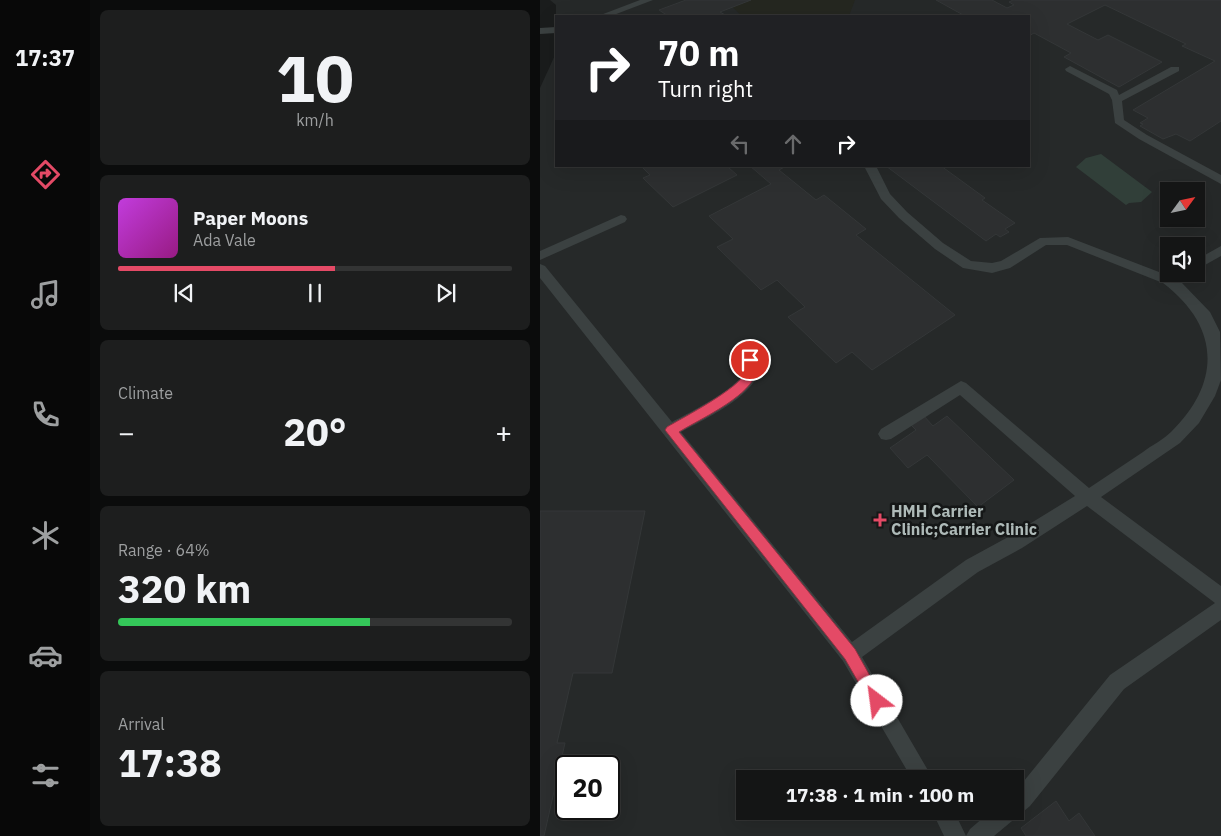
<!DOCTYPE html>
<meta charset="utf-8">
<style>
:root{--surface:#141515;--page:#1d1e1e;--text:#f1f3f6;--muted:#9d9fa0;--line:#333434;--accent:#e44a66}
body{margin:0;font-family:"IBM Plex Sans",sans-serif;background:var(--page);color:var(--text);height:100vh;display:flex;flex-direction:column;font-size:19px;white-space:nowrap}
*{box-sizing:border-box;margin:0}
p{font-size:16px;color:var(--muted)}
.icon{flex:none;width:28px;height:28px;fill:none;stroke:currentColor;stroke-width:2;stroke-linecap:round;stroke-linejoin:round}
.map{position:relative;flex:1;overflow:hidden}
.details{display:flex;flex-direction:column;gap:10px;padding:10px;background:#0b0c0c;width:450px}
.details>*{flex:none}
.top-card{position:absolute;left:15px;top:15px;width:475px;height:152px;border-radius:0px;box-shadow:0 5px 20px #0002,0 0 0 1px var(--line);background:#202124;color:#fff;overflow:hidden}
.needle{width:32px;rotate:57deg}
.buttons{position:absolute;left:620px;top:182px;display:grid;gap:10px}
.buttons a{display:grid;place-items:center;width:45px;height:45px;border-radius:0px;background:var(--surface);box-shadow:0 5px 20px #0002,0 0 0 1px var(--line);font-size:25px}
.speed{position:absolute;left:15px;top:755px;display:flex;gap:10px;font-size:25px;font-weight:700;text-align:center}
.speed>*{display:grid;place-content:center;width:65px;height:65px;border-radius:50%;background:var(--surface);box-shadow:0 5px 20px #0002,0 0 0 1px var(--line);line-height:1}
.speed .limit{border:2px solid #111;border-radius:8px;background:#fff;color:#111}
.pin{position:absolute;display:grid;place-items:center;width:42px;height:42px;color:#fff;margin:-21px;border:2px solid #fff;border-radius:50%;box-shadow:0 1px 5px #0007}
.me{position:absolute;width:55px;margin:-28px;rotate:330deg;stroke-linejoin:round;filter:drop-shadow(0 0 4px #0008)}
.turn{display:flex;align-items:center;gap:18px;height:105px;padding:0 20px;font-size:22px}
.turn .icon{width:65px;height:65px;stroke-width:2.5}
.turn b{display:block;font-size:35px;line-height:42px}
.lanes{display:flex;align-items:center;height:48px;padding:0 20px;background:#0003;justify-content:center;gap:25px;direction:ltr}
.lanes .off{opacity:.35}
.big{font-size:38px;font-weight:800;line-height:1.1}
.details .tile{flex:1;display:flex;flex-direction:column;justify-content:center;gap:8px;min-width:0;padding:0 18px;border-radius:8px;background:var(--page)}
.details .dial{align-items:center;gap:0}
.dial b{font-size:65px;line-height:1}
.song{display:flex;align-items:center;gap:15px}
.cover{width:60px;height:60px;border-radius:8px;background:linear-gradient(135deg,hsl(290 70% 55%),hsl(310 70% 35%))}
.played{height:5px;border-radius:2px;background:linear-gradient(90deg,var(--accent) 55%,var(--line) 55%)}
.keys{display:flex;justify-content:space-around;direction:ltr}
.heat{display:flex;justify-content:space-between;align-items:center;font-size:28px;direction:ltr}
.charge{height:8px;border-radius:4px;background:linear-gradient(90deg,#34c759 64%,var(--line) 0)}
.trip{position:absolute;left:196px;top:770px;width:288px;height:50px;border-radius:0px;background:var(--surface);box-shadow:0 5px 20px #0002,0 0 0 1px var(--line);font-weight:800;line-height:50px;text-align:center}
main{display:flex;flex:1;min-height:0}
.tabs{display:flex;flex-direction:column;width:90px;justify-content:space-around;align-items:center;background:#080808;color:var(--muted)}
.tabs .icon{width:35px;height:35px}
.tabs .selected{color:var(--accent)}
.tabs b{font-size:22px;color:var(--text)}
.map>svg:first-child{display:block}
.built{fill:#262929;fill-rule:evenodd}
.green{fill:#252720}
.water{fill:#313f39}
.building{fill:#2d2f30;stroke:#343738}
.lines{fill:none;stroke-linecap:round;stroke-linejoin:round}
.service{fill:#3b4141;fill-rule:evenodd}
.route{fill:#e44a66;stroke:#943042}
.poi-dot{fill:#e44a66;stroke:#151717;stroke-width:2}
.labels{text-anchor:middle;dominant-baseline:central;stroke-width:5;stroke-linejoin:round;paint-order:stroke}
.poi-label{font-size:16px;font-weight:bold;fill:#aebab8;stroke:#151717;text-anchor:start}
</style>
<main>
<nav class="tabs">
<b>17:37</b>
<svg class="icon selected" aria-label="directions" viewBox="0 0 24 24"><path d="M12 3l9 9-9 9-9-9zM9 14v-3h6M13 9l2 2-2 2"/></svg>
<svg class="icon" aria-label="music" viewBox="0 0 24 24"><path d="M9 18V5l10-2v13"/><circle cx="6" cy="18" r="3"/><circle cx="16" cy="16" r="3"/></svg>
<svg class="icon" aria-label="phone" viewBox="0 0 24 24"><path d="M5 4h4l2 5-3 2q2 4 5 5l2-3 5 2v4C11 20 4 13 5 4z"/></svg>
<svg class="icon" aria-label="climate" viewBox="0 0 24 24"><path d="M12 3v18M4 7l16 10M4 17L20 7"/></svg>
<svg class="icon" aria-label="car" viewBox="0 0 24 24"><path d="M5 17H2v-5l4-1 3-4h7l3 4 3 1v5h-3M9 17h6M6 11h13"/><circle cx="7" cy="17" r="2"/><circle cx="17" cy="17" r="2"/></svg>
<svg class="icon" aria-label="filters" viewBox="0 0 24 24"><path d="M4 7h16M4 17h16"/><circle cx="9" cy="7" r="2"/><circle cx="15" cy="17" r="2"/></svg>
</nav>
<section class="details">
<div class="tile dial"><b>10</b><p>km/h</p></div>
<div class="tile">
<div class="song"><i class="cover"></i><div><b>Paper Moons</b><p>Ada Vale</p></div></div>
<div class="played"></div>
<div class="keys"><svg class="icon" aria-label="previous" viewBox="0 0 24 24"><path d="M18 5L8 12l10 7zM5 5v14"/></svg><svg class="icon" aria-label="pause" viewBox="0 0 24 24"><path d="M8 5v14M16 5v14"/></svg><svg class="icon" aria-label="next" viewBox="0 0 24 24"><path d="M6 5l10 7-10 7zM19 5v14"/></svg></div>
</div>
<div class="tile"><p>Climate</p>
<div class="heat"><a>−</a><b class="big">20°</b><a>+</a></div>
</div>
<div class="tile"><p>Range · 64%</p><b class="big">320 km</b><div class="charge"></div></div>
<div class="tile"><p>Arrival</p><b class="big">17:38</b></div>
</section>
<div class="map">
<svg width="681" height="836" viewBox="0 0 681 836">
<rect width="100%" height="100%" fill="#1a1c1c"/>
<!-- built -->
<path class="built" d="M10 0H681V836H0V88L16 53V166H489V16H16V5ZM629 191H656V219H629ZM629 246H656V274H629ZM26 766H69V809H26ZM205 779H475V811H205Z"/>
<!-- green -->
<path class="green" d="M185 0H315L309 16H202Z"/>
<!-- water -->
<path class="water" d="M561 154 612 192 601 202 589 203 586 205 536 167 546 158Z"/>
<!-- building -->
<path class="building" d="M146 0H211L180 12 187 16H128L119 10Z
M396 0H452L467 8 474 5 469 2 473 0H681V121L650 141 636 134 623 139 600 126 603 124 600 123 608 118 593 110 675 61 642 46 646 44 565 5 527 24 558 40 568 35 622 62 579 87 524 57 531 53 494 33 489 36V16H425Z
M101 166H191L188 167 197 175 133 207 103 178 110 175Z
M210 166H246L239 170 276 200 284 195 326 229 316 235 415 315 332 370 312 352 296 363 248 317 265 307 237 280 221 290 177 247 193 239 169 216 231 184Z
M346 166H401L445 198 442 200 475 223 465 229 469 232 460 237 456 234 446 241Z
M383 415 393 426 407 416 474 480 438 507 387 455 368 468 350 448 376 430 370 424Z
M0 511H105L72 673H33L17 743H25L4 836H0Z
M516 801 529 821 539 813 555 836H486L481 828Z"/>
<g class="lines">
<!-- service -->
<path class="service" d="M100 0H113L71 16H58Z
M16 27V33L0 34V28Z
M530 66 577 90 579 95 631 67H639V71L582 101 584 120 607 135 681 175V184L599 139 575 123 572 100 569 94 526 71 525 69Z
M324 166H336L350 194 367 212 403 243 431 261 452 263 461 261 500 238 528 237 632 277 637 274H652L642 283 670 312 680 332 681 380 675 396 659 423 640 443 561 497 681 586V620L584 689 490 806 454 836H404L392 811H414L426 836 430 829 451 811H475V792L570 675 675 603 547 506 482 548 438 572 322 657 393 779H372L303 661 0 278V264L5 266 132 422C147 414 201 387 204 371 206 362 199 353 195 346L197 342 202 341 207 342C212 350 219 361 218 371 215 396 161 421 141 432L312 642 426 560 470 536 535 496 420 395 351 439 346 440 341 439 338 434 341 429 421 381 426 383 549 488C567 476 585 464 603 452 612 445 623 440 631 432 681 383 681 327 623 283L527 245H506L470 268 452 273 423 268 395 249 359 218 341 199Z
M81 215 85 216 87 219 85 222 0 260V251Z
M681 246V256L656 270V260Z"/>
</g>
<!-- route -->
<path class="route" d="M210 356 215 360C216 365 217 372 215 376 205 399 160 419 139 432L315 649 344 701 342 706 337 708 332 706 305 659 125 430 127 427C142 418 202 387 205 372 206 369 205 364 205 360Z"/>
<!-- markers -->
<path class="poi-dot" d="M337.5 512.5h5v5h5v5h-5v5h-5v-5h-5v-5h5z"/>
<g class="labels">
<!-- poi labels -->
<g class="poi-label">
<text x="351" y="511">HMH Carrier<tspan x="351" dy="18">Clinic;Carrier Clinic</tspan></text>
</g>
</g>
</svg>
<div class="buttons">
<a><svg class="needle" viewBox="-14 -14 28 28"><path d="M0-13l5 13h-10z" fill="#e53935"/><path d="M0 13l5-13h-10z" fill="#9d9fa0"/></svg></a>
<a><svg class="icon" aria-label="sound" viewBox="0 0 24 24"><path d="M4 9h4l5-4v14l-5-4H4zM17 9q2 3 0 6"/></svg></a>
</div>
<div class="speed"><div class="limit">20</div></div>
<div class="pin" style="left:210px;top:360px;background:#d93025"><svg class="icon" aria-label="arrive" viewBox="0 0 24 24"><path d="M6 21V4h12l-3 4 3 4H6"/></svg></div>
<svg class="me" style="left:337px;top:701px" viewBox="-20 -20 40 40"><circle r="19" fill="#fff"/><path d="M0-13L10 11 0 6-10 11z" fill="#e44a66"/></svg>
<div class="trip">17:38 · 1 min · 100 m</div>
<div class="top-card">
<div class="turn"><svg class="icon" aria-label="right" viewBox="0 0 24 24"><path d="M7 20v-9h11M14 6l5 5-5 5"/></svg><div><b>70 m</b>Turn right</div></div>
<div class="lanes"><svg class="icon off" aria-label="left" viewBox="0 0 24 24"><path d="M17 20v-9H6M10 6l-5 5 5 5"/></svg><svg class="icon off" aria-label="ahead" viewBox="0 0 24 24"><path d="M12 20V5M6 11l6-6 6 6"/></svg><svg class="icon" aria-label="right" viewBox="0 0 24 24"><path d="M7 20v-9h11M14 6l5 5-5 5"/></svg></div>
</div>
</div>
</main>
